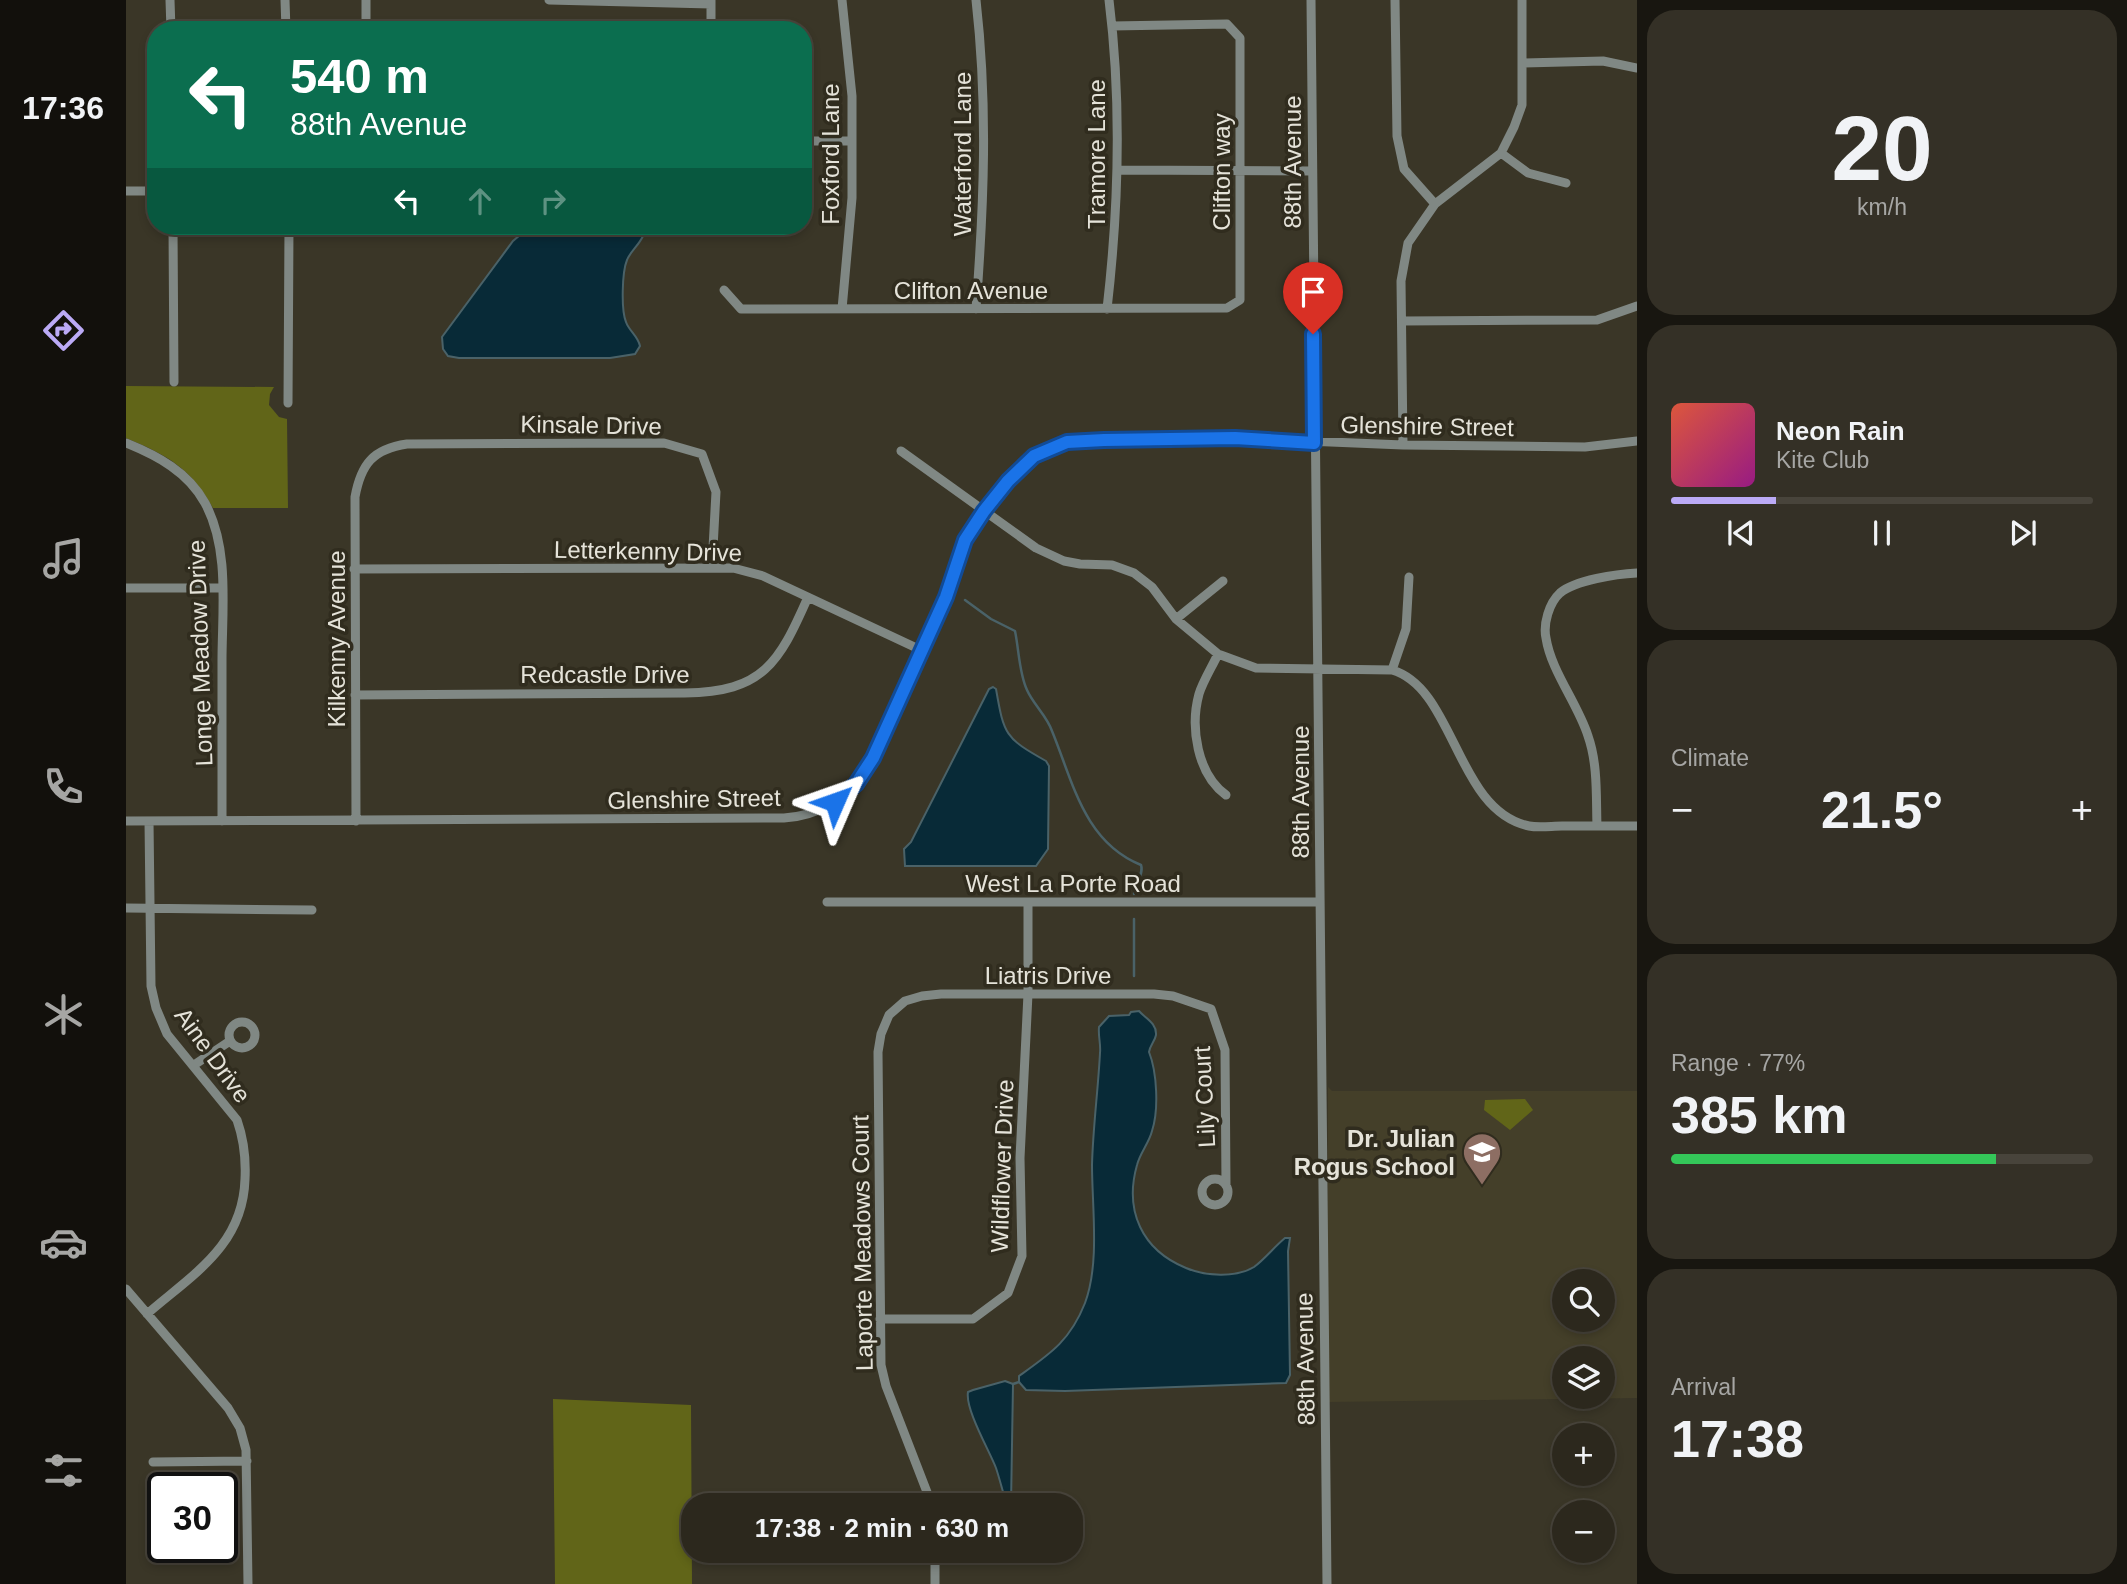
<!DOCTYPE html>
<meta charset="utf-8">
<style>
:root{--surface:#2c281d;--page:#343026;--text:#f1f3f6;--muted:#a6a6a4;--line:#48443b;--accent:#bbaaf6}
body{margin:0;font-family:Arial,sans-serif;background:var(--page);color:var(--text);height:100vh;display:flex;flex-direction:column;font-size:26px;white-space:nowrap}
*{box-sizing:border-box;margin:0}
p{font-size:23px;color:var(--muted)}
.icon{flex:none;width:38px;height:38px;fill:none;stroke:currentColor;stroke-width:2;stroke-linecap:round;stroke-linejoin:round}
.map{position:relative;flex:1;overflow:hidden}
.drawer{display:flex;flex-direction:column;gap:10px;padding:10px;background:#181610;width:490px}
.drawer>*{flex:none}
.top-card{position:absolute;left:21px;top:21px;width:665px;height:214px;border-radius:28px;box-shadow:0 4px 10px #0003,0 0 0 2px var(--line);background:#0b6e4f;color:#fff;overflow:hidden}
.tools{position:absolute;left:1426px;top:1269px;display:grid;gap:14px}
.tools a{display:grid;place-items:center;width:63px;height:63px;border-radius:50%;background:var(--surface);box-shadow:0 4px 10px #0003,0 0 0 2px var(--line);font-size:35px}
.speed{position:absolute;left:21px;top:1472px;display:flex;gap:14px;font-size:35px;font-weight:700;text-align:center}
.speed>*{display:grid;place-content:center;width:91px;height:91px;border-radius:50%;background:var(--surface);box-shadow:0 4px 10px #0003,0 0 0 2px var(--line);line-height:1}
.speed .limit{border:4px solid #111;border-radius:10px;background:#fff;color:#111}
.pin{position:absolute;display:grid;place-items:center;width:60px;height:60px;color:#fff;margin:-72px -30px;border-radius:50% 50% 50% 0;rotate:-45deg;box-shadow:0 0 7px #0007}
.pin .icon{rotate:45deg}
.me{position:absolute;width:77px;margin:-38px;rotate:47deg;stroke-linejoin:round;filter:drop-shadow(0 0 5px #0008)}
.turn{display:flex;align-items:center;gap:24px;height:147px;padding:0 28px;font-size:32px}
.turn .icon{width:91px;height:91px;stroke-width:2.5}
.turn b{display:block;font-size:49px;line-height:60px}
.lanes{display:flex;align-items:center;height:66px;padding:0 28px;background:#0003;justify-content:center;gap:35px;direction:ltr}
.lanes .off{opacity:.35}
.big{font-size:52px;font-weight:700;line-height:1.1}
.drawer .tile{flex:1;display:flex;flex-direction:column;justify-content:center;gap:10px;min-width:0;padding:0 24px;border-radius:28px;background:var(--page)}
.drawer .dial{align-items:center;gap:0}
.dial b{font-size:91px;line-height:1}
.song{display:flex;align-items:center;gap:21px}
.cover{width:84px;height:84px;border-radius:10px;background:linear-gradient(135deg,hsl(10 70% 55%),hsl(310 70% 35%))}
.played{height:7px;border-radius:4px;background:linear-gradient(90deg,var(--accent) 25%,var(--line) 25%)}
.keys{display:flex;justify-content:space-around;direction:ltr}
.heat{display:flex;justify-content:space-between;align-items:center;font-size:38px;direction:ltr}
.charge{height:10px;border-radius:5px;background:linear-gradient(90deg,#34c759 77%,var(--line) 0)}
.trip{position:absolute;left:555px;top:1493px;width:402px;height:70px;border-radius:28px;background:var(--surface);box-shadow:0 4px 10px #0003,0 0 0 2px var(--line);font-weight:700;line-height:70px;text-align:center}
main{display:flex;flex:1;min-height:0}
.tabs{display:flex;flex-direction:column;width:126px;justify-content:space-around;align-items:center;background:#12100c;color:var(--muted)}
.tabs .icon{width:49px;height:49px}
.tabs .active{color:var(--accent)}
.tabs b{font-size:32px;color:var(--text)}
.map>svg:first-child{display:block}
.built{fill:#443f29;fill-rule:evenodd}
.green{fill:#616518}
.water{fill:#082a37;stroke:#4a6268;stroke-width:2}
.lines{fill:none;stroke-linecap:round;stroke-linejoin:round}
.stream{stroke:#4a6268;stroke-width:2.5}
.minor{stroke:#808884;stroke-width:9}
.route-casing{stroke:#114b97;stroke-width:18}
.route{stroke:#1a73e8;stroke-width:12}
.labels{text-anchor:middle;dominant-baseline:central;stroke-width:7;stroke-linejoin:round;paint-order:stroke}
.street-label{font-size:24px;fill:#e5e3d9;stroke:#302c1e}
.poi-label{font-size:24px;font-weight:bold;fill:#e5e3d9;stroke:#302c1e;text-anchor:end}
</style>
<main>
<nav class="tabs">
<b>17:36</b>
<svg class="icon active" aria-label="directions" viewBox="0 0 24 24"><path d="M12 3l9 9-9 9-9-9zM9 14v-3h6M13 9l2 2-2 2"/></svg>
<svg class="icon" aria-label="music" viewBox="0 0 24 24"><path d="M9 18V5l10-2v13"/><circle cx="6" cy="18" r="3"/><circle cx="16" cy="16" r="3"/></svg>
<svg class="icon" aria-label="phone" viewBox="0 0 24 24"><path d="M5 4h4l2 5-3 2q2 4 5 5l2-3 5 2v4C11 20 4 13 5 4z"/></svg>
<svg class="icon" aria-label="climate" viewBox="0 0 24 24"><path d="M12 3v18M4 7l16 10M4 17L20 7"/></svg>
<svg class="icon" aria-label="car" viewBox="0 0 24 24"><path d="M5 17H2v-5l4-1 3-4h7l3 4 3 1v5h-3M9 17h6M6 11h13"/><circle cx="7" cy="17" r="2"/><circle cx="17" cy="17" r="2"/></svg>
<svg class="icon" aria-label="filters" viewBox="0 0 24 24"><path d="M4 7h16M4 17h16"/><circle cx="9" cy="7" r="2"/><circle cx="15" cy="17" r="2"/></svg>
</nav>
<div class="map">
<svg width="1511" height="1584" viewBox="0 0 1511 1584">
<rect width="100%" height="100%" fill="#3a3627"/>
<!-- built -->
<path class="built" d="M1202 1087 1206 1091H1511V1398L1201 1402ZM1438 1281H1477V1320H1438ZM1438 1358H1477V1396H1438Z"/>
<!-- green -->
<path class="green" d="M0 386 148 387 144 394 143 405 153 417 161 419 162 508H87C65 468 41 455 0 438Z
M1399 1099 1407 1110 1384 1130 1358 1110 1359 1100Z
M427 1399 565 1405 566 1584H429Z"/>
<!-- water -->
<path class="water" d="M508 227 514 229 517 236C513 245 504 252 501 260 496 272 495 310 500 322 503 331 512 336 514 346L509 354 484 358H333L322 356 317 349 316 337 387 241 400 230 412 228Z
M867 687 870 689C878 735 879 738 920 761L923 766 922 849 910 866H779L778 849 785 842 863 689Z
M1013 1011C1019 1018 1031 1023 1030 1035 1029 1041 1024 1045 1023 1052 1031 1072 1033 1110 1026 1131 1023 1143 1014 1153 1011 1165 998 1211 1016 1250 1060 1268 1079 1276 1110 1278 1128 1267 1139 1259 1148 1247 1159 1238H1164L1162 1251 1164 1375 1160 1383 939 1391 900 1390 893 1382V1376C924 1354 944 1341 959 1303 974 1263 966 1207 966 1165 967 1127 972 1091 974 1053 975 1044 972 1036 973 1027L983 1016 1003 1015 1005 1012Z
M879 1381 887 1384 885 1505H881C877 1493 874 1480 870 1468 863 1450 839 1409 842 1392L847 1390Z"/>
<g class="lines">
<!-- stream -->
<path class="stream" d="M839 600 865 619 889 631C893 650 893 673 901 690 907 704 921 716 926 731 947 782 958 842 1015 865 1018 874 1009 884 1008 894
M1008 919V976
M887 1384 893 1382"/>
<!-- minor -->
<path class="minor" d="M44 0 45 30
M159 0 160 30
M240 0V30
M423 0 585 4
M585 0V30
M1185 0 1201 1584
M1269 0 1271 136 1278 169 1309 204
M1397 63 1477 61 1511 68
M677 141H726
M1375 153 1402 173 1440 183
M992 170 1186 171
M0 191H30
M47 226 48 382
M598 290 615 309 1101 308 1114 300V38L1101 24 986 26
M716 309 726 198V96L716 0
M850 309C858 203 862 106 850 0
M981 309C993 205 996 104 983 0
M1276 321 1471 320 1511 306
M162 403 163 226
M0 443C32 456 62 472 79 503 104 549 96 610 96 661 96 714 96 768 96 821
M1277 445 1275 281 1282 243 1309 204 1375 153 1388 127 1396 105V0
M775 451 910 548 938 561 954 564 986 565 1008 573 1026 587 1050 619 1092 654 1130 668 1266 670C1329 688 1330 811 1403 826 1413 828 1426 826 1436 826 1461 826 1486 826 1511 826
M228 569 607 568 637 576 797 651
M0 588H96
M1050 619 1097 581
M1092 654C1086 667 1077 681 1073 694 1064 727 1071 774 1100 795
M1266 670 1280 629 1283 577
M229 695 559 693C637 692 653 663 682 597
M0 821 658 818C693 816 719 799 740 771L820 598 839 540 858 511 882 481 908 456 941 442 978 440 1109 438 1277 445 1459 447 1511 441
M230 821 229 497C235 464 247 449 281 444L538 443 576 454 590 492 586 567
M1471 826C1470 797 1472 764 1462 736 1452 704 1425 671 1420 638 1417 624 1423 603 1434 593 1449 580 1491 574 1511 573
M701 902H1194
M0 908 186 910
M103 1035a13 13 0 1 1 26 0a13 13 0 1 1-26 0Z
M68 1065 104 1041
M1076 1192a13 13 0 1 1 26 0a13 13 0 1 1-26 0Z
M0 1289 102 1408 114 1428 120 1450 122 1584
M21 1314C67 1274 117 1246 119 1179 120 1159 118 1140 111 1120L41 1034 30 1008 25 986 23 821
M754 1319H847L882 1293 896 1256 894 1158 902 994V902
M27 1462 121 1461
M768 1505 804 1495
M806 1505 760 1386 755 1365 752 1052 755 1034 763 1015 779 1001 796 996 815 994H1028L1047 996 1085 1009 1099 1050 1100 1185
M809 1550V1584"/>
</g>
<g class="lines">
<!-- route casing -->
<g class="route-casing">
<path id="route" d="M709 802 730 784 747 758 820 597 839 540 858 511 882 481 908 456 941 442 978 440 1109 438 1188 443 1187 334"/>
</g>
<!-- route -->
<use href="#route" class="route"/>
</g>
<!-- icons -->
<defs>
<g id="school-pin" transform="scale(2.0125)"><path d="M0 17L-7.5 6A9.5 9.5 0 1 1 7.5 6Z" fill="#8d6e63" stroke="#302c1e"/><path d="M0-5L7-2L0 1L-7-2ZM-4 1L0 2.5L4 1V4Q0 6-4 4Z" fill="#fff"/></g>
</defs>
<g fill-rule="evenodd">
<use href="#school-pin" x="1356" y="1152"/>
</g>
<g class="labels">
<!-- street labels -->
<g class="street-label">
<text transform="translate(704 154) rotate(-90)">Foxford Lane</text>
<text transform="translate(836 154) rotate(-90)">Waterford Lane</text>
<text transform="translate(970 154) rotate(-90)">Tramore Lane</text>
<text transform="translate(1166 162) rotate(-90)">88th Avenue</text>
<text transform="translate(1095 172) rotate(-90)">Clifton way</text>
<text x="845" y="290">Clifton Avenue</text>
<text transform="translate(465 425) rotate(1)">Kinsale Drive</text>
<text transform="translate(1301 426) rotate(1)">Glenshire Street</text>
<text transform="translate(522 551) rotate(1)">Letterkenny Drive</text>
<text transform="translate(210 639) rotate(-90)">Kilkenny Avenue</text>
<text transform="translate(74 653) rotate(-92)">Longe Meadow Drive</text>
<text x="479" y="674">Redcastle Drive</text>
<text transform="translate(1174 792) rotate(-90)">88th Avenue</text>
<text transform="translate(568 799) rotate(-1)">Glenshire Street</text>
<text x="947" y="883">West La Porte Road</text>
<text x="922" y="975">Liatris Drive</text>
<text transform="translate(87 1055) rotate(54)">Aine Drive</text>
<text transform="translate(1078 1097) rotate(-93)">Lily Court</text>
<text transform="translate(876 1166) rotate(-88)">Wildflower Drive</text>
<text transform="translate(736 1243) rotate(-91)">Laporte Meadows Court</text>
<text transform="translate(1179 1359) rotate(-91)">88th Avenue</text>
</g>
<!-- poi labels -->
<g class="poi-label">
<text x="1329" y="1138">Dr. Julian<tspan x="1329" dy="28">Rogus School</tspan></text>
</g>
</g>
</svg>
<div class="tools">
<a><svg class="icon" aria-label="search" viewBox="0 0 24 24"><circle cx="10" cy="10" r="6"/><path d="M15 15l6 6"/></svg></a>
<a><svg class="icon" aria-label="layers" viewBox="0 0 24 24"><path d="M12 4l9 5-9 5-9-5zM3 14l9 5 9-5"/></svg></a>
<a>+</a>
<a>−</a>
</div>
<div class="speed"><div class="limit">30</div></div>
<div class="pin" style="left:1187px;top:334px;background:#d93025"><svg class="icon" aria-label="arrive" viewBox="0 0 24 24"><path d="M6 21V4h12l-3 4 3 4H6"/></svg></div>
<svg class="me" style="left:709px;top:802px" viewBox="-20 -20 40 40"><path d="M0-17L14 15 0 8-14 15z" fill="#1a73e8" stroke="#fff" stroke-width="4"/></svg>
<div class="trip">17:38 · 2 min · 630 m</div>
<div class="top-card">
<div class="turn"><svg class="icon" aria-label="left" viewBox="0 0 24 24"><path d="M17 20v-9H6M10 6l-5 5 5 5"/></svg><div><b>540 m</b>88th Avenue</div></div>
<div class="lanes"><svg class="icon" aria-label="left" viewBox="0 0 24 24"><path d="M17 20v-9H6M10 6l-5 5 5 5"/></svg><svg class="icon off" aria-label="ahead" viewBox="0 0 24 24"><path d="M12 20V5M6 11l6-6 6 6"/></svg><svg class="icon off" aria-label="right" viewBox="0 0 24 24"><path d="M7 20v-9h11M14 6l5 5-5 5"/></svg></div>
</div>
</div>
<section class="drawer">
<div class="tile dial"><b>20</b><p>km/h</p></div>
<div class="tile">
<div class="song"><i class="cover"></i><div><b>Neon Rain</b><p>Kite Club</p></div></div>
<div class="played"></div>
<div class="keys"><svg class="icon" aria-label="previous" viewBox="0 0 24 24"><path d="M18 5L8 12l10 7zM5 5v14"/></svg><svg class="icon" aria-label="pause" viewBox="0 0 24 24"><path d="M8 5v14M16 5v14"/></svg><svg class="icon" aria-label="next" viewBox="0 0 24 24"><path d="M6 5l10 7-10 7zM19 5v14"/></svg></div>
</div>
<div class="tile"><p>Climate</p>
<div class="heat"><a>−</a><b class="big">21.5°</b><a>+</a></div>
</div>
<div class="tile"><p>Range · 77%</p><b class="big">385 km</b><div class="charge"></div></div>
<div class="tile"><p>Arrival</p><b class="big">17:38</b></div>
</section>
</main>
